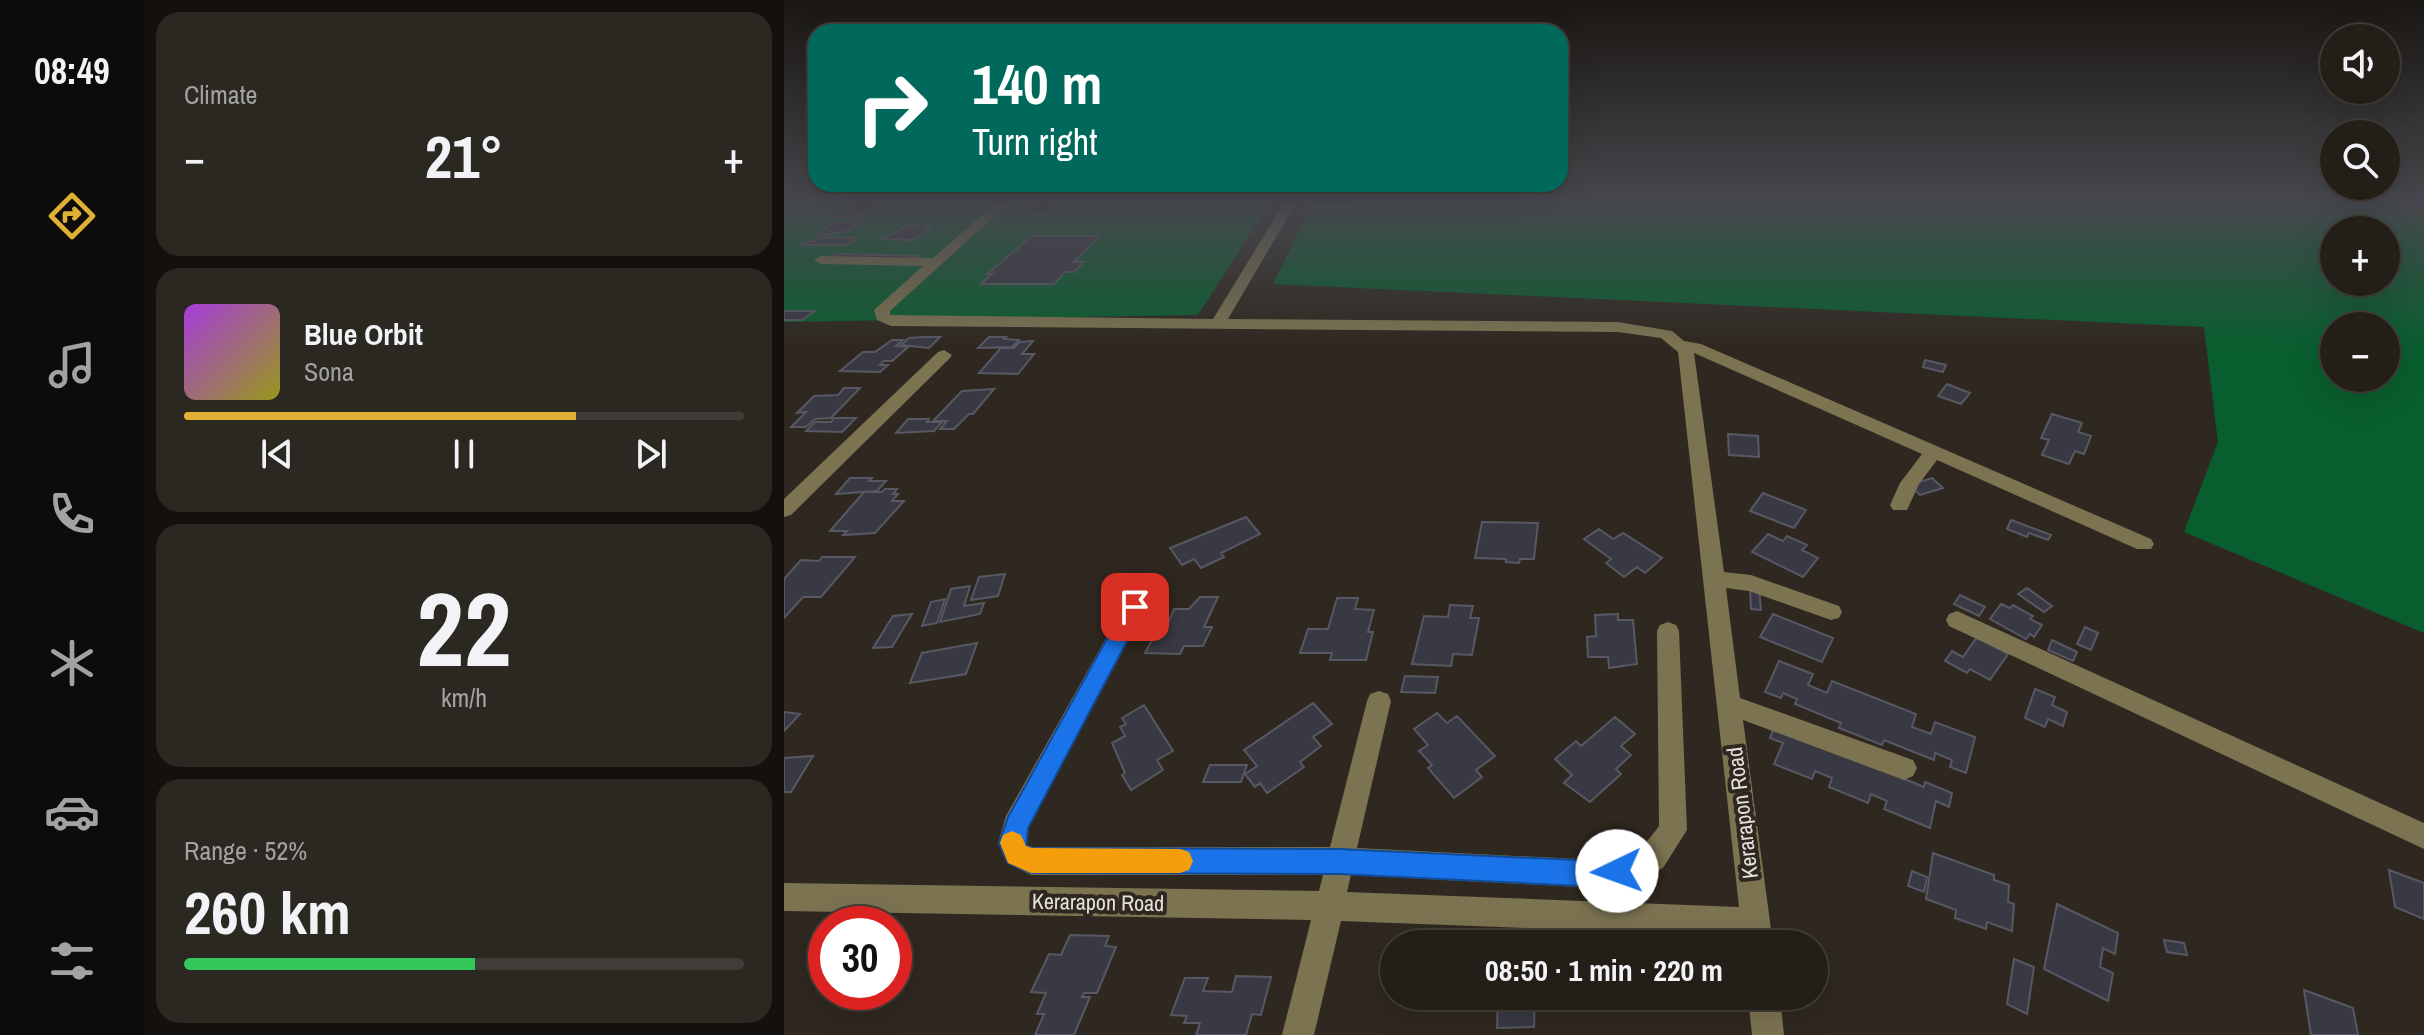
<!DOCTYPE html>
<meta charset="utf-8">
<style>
:root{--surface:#231e18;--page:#2b2721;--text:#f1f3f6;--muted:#a3a2a2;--line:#403c37;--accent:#dfb034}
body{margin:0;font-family:"Archivo Narrow",sans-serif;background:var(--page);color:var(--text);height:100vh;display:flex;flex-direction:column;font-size:30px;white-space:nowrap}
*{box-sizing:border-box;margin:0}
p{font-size:26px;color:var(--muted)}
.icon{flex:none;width:44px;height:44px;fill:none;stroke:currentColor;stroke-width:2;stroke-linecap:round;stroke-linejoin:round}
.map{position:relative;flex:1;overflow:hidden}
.sheet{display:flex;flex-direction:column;gap:12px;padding:12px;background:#13100d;width:640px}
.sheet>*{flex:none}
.banner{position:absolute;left:24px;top:24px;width:760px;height:168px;border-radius:24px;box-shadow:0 8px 32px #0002,0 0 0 2px var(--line);background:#00695c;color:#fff;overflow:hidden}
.buttons{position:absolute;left:1536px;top:24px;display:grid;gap:16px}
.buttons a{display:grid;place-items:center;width:80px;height:80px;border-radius:50%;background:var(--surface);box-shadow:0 8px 32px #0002,0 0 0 2px var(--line);font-size:40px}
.speed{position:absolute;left:24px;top:906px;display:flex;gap:16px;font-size:40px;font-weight:700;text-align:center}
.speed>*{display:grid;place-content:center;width:104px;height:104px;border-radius:50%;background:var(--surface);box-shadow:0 8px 32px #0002,0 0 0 2px var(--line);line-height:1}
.speed .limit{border:12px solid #d22;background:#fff;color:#111}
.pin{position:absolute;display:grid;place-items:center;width:68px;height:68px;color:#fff;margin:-34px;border-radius:16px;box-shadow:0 4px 12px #0006}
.me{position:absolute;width:88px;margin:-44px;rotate:267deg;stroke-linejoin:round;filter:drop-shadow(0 0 6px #0008)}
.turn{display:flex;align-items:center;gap:28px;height:168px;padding:0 32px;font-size:36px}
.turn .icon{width:104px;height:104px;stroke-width:2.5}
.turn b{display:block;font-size:56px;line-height:68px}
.big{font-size:60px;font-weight:800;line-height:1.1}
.sheet .card{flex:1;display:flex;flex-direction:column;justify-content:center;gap:12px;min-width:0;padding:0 28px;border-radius:24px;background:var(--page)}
.sheet .dial{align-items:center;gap:0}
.dial b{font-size:104px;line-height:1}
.song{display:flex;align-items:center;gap:24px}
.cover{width:96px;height:96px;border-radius:12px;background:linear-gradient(135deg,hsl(280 70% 55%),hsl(60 70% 35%))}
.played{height:8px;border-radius:4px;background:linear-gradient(90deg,var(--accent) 70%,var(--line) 70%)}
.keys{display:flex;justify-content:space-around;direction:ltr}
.heat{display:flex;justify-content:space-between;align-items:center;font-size:44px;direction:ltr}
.charge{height:12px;border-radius:6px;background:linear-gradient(90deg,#34c759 52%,var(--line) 0)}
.trip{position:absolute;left:596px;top:930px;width:448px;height:80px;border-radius:40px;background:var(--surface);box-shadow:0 8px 32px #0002,0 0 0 2px var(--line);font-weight:800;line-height:80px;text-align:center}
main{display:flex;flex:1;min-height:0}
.tab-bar{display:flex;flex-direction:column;width:144px;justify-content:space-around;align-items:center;background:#0e0c0a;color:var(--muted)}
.tab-bar .icon{width:56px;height:56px}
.tab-bar .on{color:var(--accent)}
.tab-bar b{font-size:36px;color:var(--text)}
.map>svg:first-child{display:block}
.green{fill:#095e2f;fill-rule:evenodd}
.building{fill:#383943;stroke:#575863;stroke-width:2}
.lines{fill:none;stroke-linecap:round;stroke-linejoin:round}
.path{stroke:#868079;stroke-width:3;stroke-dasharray:4 3;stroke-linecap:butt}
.minor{fill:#7c7351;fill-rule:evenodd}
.route{fill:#1a73e8;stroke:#114b97;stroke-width:2}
.slow{fill:#f59e0b}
.labels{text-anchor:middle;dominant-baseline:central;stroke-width:8;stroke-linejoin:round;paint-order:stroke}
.street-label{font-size:22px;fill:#e6e1dc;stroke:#2f2820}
</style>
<main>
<nav class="tab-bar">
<b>08:49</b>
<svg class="icon on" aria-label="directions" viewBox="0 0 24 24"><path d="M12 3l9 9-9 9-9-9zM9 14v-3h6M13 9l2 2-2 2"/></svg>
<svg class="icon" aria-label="music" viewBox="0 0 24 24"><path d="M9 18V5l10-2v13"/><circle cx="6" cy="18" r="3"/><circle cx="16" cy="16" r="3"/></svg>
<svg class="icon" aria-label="phone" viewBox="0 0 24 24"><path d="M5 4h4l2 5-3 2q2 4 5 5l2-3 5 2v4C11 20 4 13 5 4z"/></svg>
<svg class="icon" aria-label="climate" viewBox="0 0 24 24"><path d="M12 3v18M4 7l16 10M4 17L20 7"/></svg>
<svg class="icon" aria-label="car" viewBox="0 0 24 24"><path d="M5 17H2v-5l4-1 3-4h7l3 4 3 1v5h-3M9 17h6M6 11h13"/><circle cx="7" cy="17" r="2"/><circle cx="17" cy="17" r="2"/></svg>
<svg class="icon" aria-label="filters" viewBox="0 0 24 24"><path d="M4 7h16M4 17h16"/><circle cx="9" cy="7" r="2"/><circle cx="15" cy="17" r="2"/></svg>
</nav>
<section class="sheet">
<div class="card"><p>Climate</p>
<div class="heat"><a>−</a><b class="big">21°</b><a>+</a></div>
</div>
<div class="card">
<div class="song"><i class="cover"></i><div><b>Blue Orbit</b><p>Sona</p></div></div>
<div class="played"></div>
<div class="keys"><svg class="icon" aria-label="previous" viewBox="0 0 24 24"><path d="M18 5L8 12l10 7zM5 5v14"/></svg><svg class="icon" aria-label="pause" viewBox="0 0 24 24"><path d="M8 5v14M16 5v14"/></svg><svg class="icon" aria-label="next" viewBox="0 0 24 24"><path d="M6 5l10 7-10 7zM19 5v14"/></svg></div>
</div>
<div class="card dial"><b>22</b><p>km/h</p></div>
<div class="card"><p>Range · 52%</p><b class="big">260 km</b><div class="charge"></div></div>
</section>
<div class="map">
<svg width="1640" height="1035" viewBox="0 0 1640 1035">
<rect width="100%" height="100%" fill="#2f2820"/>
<!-- green -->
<path class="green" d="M0 203H486L414 315 0 322Z
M529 203H1619L1640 222V633L1400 532 1434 442 1420 327 489 284ZM1550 230H1602V282H1550ZM1550 326H1602V378H1550Z"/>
<!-- building -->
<path class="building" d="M64 203H100L68 218H43Z
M260 203H276L260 215 239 213 244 205Z
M74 222 62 232 31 236 49 223Z
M145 225 140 229H146L130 240 98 239 123 226Z
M248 236H315L290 262H300L290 272H281L270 284H197L208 274H203Z
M42 237 72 238 63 245H16Z
M52 254 135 256 128 262 44 259Z
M0 311H31L18 320H0Z
M140 337H156L145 348 117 345 125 338Z
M205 337H222L220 339 235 340 228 347 194 348Z
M108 340H119L112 346 124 347 108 361H100L96 365H104L96 372 56 371 79 352H91Z
M249 341 238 354H250L234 374 195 373 217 348H230L236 342Z
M1141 360 1162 365 1159 372 1139 367Z
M1163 384 1186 393 1177 404 1154 396Z
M60 388H76L47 418 31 419 22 427H7L22 412 13 413 30 396 54 395Z
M210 389 189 414H185L170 429H156L163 421H149L178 391Z
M1268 414 1298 423 1294 432 1307 436 1300 454 1291 451 1285 464 1258 455 1265 440 1257 438Z
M50 418H72L58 432 22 431 31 422H47Z
M124 419H145L143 422H158L150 431 112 433Z
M944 434 974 436 975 457 945 455Z
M66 478H88L85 481H102L93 491 52 494Z
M1148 478 1159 488 1136 495 1125 485Z
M101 489H113L109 494H114L108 501H120L91 533 59 535 63 531H46L80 492H98Z
M979 493 1022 510 1010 528 966 511Z
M462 517 476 534 437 553 440 557 417 568 410 559 398 565 386 548Z
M1227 520 1267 535 1264 540 1245 533 1243 537 1223 529Z
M698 522 754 523 750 559H736L735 563 722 562V559L691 558Z
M815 529 829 539 839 533 878 558 861 573 853 567 840 577 822 563 827 559 800 539Z
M984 534 999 541 1003 536 1023 545 1018 550 1034 558 1019 577 968 552Z
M38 557H71L37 597H19L0 618V579L17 560 35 561Z
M221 574 214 596 187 600 195 577Z
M186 586 180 606 200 603 196 614 156 622 167 589Z
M966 588 975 589 977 610 967 609Z
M1243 588 1268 606 1260 612 1234 594Z
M1176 595 1201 607 1195 616 1170 604Z
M416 597H434L420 627H428L419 646H400L396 654 361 653 376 625H383L390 609H405Z
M553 598H574L571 609 590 610 584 632H589L582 660H546L548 653H516L524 629H544Z
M161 599 153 623 138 626 147 602Z
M1217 604 1226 608 1229 605 1249 616 1246 619 1258 625 1250 637 1246 634 1242 639 1206 619Z
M666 605 689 606 686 618H695L688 655 669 654 667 666 628 664 640 616 664 617Z
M128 614 108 647 89 648 109 616Z
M834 614V620H849L853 664 825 668 824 657H804L803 637 812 636 811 615Z
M989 614 1049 638 1038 662 976 637Z
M1301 627 1314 633 1307 650 1293 644Z
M1193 637 1224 654 1206 680 1186 669 1183 673 1161 661 1168 651 1179 657Z
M1268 640 1293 652 1289 661 1264 650Z
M193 643 182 674 126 683 138 653Z
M995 661 1029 674 1024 685 1043 693 1048 681 1132 714 1128 727 1147 734 1151 722 1191 737 1182 773 1166 767 1168 760 1151 753 1150 760 1100 740 1098 745 1055 728 1057 723 1011 704 1013 699 999 693 997 698 981 692Z
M621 676 654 677 651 693 617 692Z
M1251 689 1271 697 1268 705 1283 712 1279 726 1264 719 1261 727 1241 718Z
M529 703 548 724 529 737 537 746 516 762 520 767 483 793 476 783 471 787 461 774 473 766 460 750Z
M360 705 389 751 373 760 379 770 347 790 338 775 341 773 328 743 341 736 336 727 342 724 338 718Z
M0 712 16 714 0 731Z
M653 713 663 723 673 716 711 756 692 770 698 777 670 798 644 768 648 765 635 751 644 745 630 729Z
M831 717 851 734 837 746 847 755 832 769 837 774 806 802 780 783 788 775 771 759 792 741 797 746Z
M991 725 1140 787 1141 782 1168 793 1165 807 1152 801 1146 828 1100 809 1103 801 1087 794 1084 803 1045 787 1048 778 1031 771 1028 779 990 764 999 743 986 738Z
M29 756 7 792H0V758Z
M426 765H463L457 782H419Z
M1149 853 1210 875V880L1225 885 1224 902 1230 904 1228 931 1203 922 1202 929 1171 918 1172 910 1142 899Z
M1605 870 1640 883V919L1611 907Z
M1128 871 1143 877 1140 892 1124 886Z
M1273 904 1334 933 1331 954 1319 948 1316 967 1329 973 1324 1001 1260 969Z
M286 935 325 936 321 946 332 947 313 993H300L298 997H306L290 1035H251L260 1014H253L262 993 247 992 265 954 277 955Z
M752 938V944H717V939Z
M1380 940 1400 943 1403 955 1383 952Z
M1230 959 1250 967 1243 1014 1223 1004Z
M452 976 487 977 477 1015 468 1014 462 1035H412L416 1023H400L403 1016 387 1015 401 978H424L419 991 448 992Z
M1520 990 1569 1008 1574 1035H1527Z
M714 996H751L750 1027 713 1028Z"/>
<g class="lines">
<!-- path -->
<path class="path" d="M519 205 684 203"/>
<!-- minor -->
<path class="minor" d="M212 203H225L106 311V315L429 319 500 203H512L444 319 834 322 888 331 900 341 917 344 1367 539 1370 544 1367 549H1353L1153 460 1135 484 1123 510H1109L1106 505 1116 483 1138 454 910 353 940 572 967 575 1055 606 1058 612 1055 618 1047 620 965 591 942 588 956 698 1129 760 1133 768 1129 776 1120 780 959 720 989 944H959L958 936 557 921 530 1035H498L527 920 0 911V883L535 891 539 875H247L223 863 214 843 222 816 343 601 351 599 359 601 362 607 245 827 243 845 249 847H546L583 701 586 694 595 691 604 694 607 701 573 848 815 860C848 855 855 854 875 826L873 631 876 625 884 622 892 625 895 631 903 830 879 868 850 882 815 888 567 875 563 892 955 907 894 352 877 338 834 332 107 326 93 320 90 310 139 266 37 264 30 260 37 256 149 258Z
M160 350 168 355 166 358 7 515 0 517V499L154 352Z
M1173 611 1640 823V849L1165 626 1162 620 1165 614Z
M964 996H996L1000 1035H968Z"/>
</g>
<!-- sky -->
<linearGradient id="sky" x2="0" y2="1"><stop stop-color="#1a1612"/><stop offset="0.58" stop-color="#47484e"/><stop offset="1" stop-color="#47484e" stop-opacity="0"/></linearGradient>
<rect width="1640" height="348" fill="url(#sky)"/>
<!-- route -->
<path class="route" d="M351 599 358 601 361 607 244 828 242 846 248 848 555 849 815 861 833 858 842 862 846 871 842 880 815 887 555 874 247 873 224 863 215 843 224 817 344 601Z"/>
<!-- slow -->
<path class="slow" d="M228 831 237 835 242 846 248 848 396 849 405 852 409 861 405 870 396 873H247L224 863 216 843 219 835Z"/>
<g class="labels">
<!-- street labels -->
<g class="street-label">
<text transform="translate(958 813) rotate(-97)">Kerarapon Road</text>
<text transform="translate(314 902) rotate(1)">Kerarapon Road</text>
</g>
</g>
</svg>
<div class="buttons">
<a><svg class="icon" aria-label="sound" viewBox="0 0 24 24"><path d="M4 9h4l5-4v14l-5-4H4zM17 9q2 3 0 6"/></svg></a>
<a><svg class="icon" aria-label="search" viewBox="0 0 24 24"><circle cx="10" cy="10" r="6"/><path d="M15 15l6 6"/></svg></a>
<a>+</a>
<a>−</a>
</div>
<div class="speed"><div class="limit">30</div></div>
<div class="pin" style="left:351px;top:607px;background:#d93025"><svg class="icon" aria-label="arrive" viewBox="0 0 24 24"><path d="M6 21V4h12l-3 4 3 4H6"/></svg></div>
<svg class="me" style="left:833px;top:871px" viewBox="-20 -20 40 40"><circle r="19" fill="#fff"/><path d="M0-13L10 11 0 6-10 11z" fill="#1a73e8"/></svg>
<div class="trip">08:50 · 1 min · 220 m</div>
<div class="banner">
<div class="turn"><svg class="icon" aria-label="right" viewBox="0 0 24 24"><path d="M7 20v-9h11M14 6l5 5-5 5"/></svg><div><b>140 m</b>Turn right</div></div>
</div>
</div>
</main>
